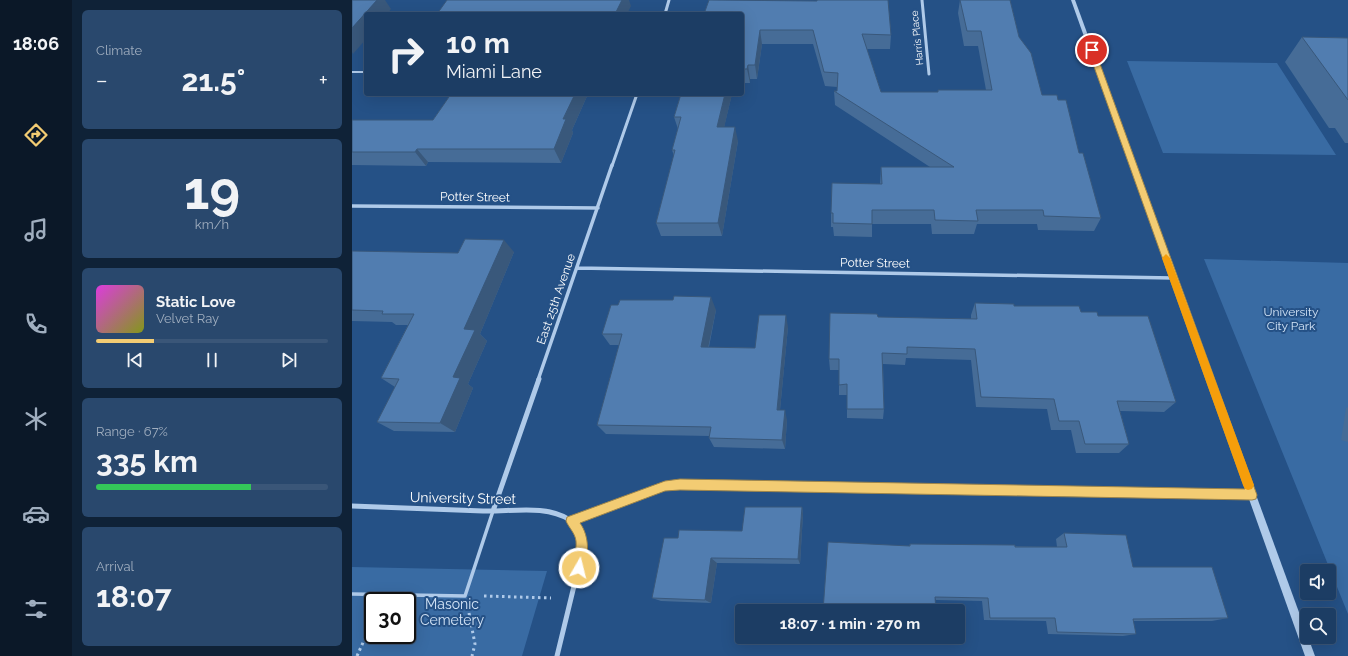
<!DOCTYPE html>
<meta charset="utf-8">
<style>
:root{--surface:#1c3d64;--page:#29486d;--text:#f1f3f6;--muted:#a0aebf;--line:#3a5678;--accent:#f3cc73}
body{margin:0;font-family:Raleway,sans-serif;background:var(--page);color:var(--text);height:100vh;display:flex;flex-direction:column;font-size:15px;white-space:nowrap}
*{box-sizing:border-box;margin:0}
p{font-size:13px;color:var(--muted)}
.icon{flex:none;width:22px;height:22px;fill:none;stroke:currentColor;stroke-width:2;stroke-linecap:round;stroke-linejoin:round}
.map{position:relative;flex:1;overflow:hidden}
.drawer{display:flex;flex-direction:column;gap:10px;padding:10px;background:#0f2237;width:280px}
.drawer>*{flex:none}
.banner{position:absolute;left:12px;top:12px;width:380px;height:84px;border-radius:4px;box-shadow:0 4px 16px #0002,0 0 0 1px var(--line);background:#1c3d64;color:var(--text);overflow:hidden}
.buttons{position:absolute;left:948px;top:564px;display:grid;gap:8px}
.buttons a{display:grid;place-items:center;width:36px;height:36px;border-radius:4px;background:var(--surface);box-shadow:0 4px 16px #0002,0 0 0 1px var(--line);font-size:20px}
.speed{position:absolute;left:12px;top:592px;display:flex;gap:8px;font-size:20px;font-weight:700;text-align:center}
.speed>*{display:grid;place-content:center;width:52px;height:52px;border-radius:50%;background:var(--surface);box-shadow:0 4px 16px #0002,0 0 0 1px var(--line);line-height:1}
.speed .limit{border:2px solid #111;border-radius:6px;background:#fff;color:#111}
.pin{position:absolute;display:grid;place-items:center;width:34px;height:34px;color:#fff;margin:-17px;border:2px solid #fff;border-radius:50%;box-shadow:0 1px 4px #0007}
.me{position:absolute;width:44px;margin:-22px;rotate:8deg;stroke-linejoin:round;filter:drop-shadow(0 0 3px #0008)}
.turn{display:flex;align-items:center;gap:14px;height:84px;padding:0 16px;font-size:18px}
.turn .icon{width:52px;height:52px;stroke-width:2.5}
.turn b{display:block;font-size:28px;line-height:34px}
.big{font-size:30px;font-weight:700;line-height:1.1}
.drawer .tile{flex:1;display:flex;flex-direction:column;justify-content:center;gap:6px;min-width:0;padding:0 14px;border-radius:6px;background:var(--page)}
.drawer .dial{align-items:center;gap:0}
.dial b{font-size:52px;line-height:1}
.song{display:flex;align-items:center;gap:12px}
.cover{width:48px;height:48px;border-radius:6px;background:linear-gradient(135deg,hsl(300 70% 55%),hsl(70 70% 35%))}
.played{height:4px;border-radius:2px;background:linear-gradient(90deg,var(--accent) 25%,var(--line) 25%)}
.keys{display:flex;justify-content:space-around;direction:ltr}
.heat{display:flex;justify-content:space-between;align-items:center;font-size:22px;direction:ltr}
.charge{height:6px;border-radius:3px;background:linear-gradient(90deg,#34c759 67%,var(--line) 0)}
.trip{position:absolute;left:383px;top:604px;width:230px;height:40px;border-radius:4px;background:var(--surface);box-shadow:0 4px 16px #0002,0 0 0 1px var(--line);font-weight:700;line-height:40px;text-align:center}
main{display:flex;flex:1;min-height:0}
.dock{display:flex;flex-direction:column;width:72px;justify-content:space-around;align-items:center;background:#0b1828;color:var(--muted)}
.dock .icon{width:28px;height:28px}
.dock .current{color:var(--accent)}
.dock b{font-size:18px;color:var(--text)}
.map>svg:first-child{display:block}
.green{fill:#396ba3;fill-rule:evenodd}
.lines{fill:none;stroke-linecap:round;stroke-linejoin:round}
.path{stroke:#afcae9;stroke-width:3;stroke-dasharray:2.5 3.5;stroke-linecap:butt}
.service-far1{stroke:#afcae9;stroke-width:2}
.service{stroke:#afcae9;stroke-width:3.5}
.minor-far2{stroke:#afcae9;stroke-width:3}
.minor-far1{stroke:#afcae9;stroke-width:3.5}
.minor{stroke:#afcae9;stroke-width:5}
.tertiary{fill:#afcae9;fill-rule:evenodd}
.wall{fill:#466c97}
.shaded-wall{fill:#39587b}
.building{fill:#517db0;stroke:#39587b}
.route{fill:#f3cc73;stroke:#9e854b}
.slow{fill:#f59e0b}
.labels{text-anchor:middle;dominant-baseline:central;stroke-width:4;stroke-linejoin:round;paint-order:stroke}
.far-street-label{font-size:10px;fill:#fff;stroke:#255186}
.street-label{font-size:12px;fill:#fff;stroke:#255186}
.park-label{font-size:12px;fill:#d3e4f7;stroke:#255186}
.near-street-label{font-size:14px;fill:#fff;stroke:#255186}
.near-park-label{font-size:14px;fill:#d3e4f7;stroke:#255186}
</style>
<main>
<nav class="dock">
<b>18:06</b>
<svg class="icon current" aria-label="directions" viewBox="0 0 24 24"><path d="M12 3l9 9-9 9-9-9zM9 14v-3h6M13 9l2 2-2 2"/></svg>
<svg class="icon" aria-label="music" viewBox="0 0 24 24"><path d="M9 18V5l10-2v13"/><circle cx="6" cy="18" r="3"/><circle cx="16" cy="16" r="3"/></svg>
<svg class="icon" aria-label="phone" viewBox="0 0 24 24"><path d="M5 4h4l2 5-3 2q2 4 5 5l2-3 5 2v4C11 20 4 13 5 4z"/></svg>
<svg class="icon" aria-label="climate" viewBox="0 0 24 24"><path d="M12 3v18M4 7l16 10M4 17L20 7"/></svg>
<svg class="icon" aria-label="car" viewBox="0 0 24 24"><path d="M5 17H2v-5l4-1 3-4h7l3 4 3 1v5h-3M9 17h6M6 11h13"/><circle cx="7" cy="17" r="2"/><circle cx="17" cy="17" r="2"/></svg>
<svg class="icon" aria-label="filters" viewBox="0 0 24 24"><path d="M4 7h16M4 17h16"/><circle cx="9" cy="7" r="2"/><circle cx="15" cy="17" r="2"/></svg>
</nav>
<section class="drawer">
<div class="tile"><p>Climate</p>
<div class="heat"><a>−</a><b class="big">21.5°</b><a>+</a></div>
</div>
<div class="tile dial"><b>19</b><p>km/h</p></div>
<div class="tile">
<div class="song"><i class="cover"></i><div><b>Static Love</b><p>Velvet Ray</p></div></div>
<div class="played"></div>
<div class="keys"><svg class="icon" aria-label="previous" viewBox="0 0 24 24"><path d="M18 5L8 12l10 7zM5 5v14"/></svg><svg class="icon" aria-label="pause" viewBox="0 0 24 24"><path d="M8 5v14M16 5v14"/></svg><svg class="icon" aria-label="next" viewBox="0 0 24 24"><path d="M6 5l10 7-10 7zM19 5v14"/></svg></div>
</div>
<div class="tile"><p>Range · 67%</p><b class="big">335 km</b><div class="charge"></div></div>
<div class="tile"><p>Arrival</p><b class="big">18:07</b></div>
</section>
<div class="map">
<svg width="996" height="656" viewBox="0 0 996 656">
<rect width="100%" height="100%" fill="#255186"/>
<!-- green -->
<path class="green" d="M775 61 925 63 984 155 811 153Z
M852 259 996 263V614Z
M0 567 195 571 170 656H0ZM21 601H55V635H21Z"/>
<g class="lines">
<!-- path -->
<path class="path" d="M132 596 199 598
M117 613 123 644 120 656
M5 656 21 620"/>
<!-- service-far1 -->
<path class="service-far1" d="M0 72H14"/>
<!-- service -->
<path class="service" d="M0 594 113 596 141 511"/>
<!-- minor-far2 -->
<path class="minor-far2" d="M570 0 577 74
M313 14 317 0
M260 166 285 94"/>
<!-- minor-far1 -->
<path class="minor-far1" d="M0 206 246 208
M225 268 821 278
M186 380 260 165"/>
<!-- minor -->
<path class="minor" d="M0 506C44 508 87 509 131 511 158 512 194 504 218 520 229 528 229 541 230 553L205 656
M141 511 187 379
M219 521 286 494 328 485 900 495"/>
<!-- tertiary -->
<path class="tertiary" d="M719 0H723L963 656H953Z"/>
</g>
<!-- wall -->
<path class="wall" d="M608 0H658L667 37 690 95 706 100 727 153 749 218 742 231 686 230 685 224H625L622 234H580L579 224H520V237L482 236 481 227H479V213L528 184 529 167H578L483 105 482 91H485V87L473 86 461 44H410L405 79H398V83H390V14L539 35 538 49H515L529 92H586V90H634L626 46H612L606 13Z
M950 37 996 38V143H993L983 128H977L933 62Z
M99 94H236L220 130 221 133 209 163 76 162 74 166 0 165V120H81Z
M329 94H380L372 127 386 141 370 236H309L304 223 322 156 320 150 326 129 322 117Z
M0 251 106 253 162 252 128 334 135 341 116 384 121 388 103 432 42 431 25 422 43 387 29 378 56 325H44L40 322 0 321Z
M623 303 729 312 746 316 824 402 812 412 768 411 777 444 767 453H724L719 430H699L695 409 624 407 619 360 554 358 553 365 531 364 532 409 531 419 495 418V395H487V370H478L477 359 526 317 619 319V315Z
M364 310 357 347 403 348 436 327 428 410 435 420 433 449 362 447 357 438V436L254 434 245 425 267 345H258L250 334Z
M996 407V442L989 440 994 408Z
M450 507 451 514 448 564 365 563 359 603 309 601 300 598 326 538 390 531Z
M712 533 781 567 876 618 860 621H781L784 634 771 636 696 634 694 621 632 620 630 601 584 600 557 546 558 544 705 547 704 539Z"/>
<!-- shaded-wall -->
<path class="shaded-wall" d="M25 0H33L39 9 35 14H14V39L1 54 0 52V28Z
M270 0H277L279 6 275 14H263Z
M408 30 410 44 405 79 403 65Z
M396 65 398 79V83L395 69Z
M223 94H236L220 130 221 133 209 163 202 149 211 119Z
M373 94H380L369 141 365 127Z
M383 127 386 141 370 236 366 223Z
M65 149 76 162 74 166 63 152Z
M152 240 162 252 128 334 135 341 116 384 121 388 103 432 88 423 101 377 112 329Z
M359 297 364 310 354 358 349 347Z
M434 315 436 327 427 420 425 410Z
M433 410 435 420 433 449 430 440Z
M450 507 451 514 448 564 446 559Z
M359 558 365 563 359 603 353 600Z"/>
<!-- building -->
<path class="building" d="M0 0H25L0 28Z
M95 0H270L263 14H85Z
M357 0 465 1V0H536L539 35 510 34 529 92H586V90H640L629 31H615L608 0H658L667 37 679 53 690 95H705L706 100H714L727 153H731L749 218 692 216 691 210H624L626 221 583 220 582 210H520V224L481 223V213H479L480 183 530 184 529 167H602L482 91H485L486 73 472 72 461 30H408L403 65H396L395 69H390V14H352Z
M950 37 996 38V100Z
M99 94H223L211 119H214L202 149H65L63 152H0V120H81Z
M329 94H373L365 127H383L366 223H304L323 150H320L329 117H322Z
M113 239 152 240 112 329 123 330 101 377 108 378 88 423 25 422 47 379 29 378 62 314H30L31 311 0 310V251L106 253Z
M322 296 359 297 349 347 403 348 407 315H434L425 410H433L430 440 357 438 359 427 245 425 270 334H250L259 305H266L268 300H321Z
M623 303 662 304V306H727L729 312H745L746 316H796L824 402 765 401 777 444H733L727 421H707L702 399 629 397 623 349 555 347V354L530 353 532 409H495V384L487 385V359H477L478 313 525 314 526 317 625 319Z
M393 507H450L446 559 359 558 353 600 300 598 312 538H326L327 530 390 531Z
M712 533 774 535 781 567H860L876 618 781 619 784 634 705 632 703 618H638L636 598 583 597 584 611H471L476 542 558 546V544L663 545V547H715Z"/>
<!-- route -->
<path class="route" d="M737 49 743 50 905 495 904 499 900 500 328 490 313 491 228 523C238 537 237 557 231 572L227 574 223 572C220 566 225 550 224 541 223 533 217 528 214 521L215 517 313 481 328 479 893 489 736 50Z"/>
<!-- slow -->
<path class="slow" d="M814 254 818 258 902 485 900 489 896 490 893 489 891 485 810 258Z"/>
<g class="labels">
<!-- far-street labels -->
<g class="far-street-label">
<text transform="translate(565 38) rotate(-96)">Harris Place</text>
</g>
<!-- street labels -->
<g class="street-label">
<text transform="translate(123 197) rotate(1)">Potter Street</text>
<text transform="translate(523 263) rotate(1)">Potter Street</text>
<text transform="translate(204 299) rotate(-71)">East 25th Avenue</text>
</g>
<!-- park labels -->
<g class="park-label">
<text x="939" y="312">University<tspan x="939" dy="14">City Park</tspan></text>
</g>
<!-- near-street labels -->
<g class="near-street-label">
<text transform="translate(111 498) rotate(1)">University Street</text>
</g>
<!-- near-park labels -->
<g class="near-park-label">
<text x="100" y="604">Masonic<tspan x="100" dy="16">Cemetery</tspan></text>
</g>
</g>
</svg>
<div class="buttons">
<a><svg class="icon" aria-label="sound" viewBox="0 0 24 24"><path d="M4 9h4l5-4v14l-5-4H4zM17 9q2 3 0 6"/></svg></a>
<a><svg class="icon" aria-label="search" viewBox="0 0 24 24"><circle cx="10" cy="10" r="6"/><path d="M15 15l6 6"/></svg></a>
</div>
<div class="speed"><div class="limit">30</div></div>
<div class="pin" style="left:740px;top:50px;background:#d93025"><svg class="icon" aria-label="arrive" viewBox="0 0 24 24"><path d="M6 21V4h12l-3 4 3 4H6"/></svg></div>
<svg class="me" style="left:227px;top:568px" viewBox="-20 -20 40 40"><circle r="17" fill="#f3cc73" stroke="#fff" stroke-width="3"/><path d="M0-11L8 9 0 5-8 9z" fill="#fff"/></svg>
<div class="trip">18:07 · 1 min · 270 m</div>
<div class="banner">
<div class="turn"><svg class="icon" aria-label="right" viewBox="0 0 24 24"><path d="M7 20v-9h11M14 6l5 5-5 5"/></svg><div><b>10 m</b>Miami Lane</div></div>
</div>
</div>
</main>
